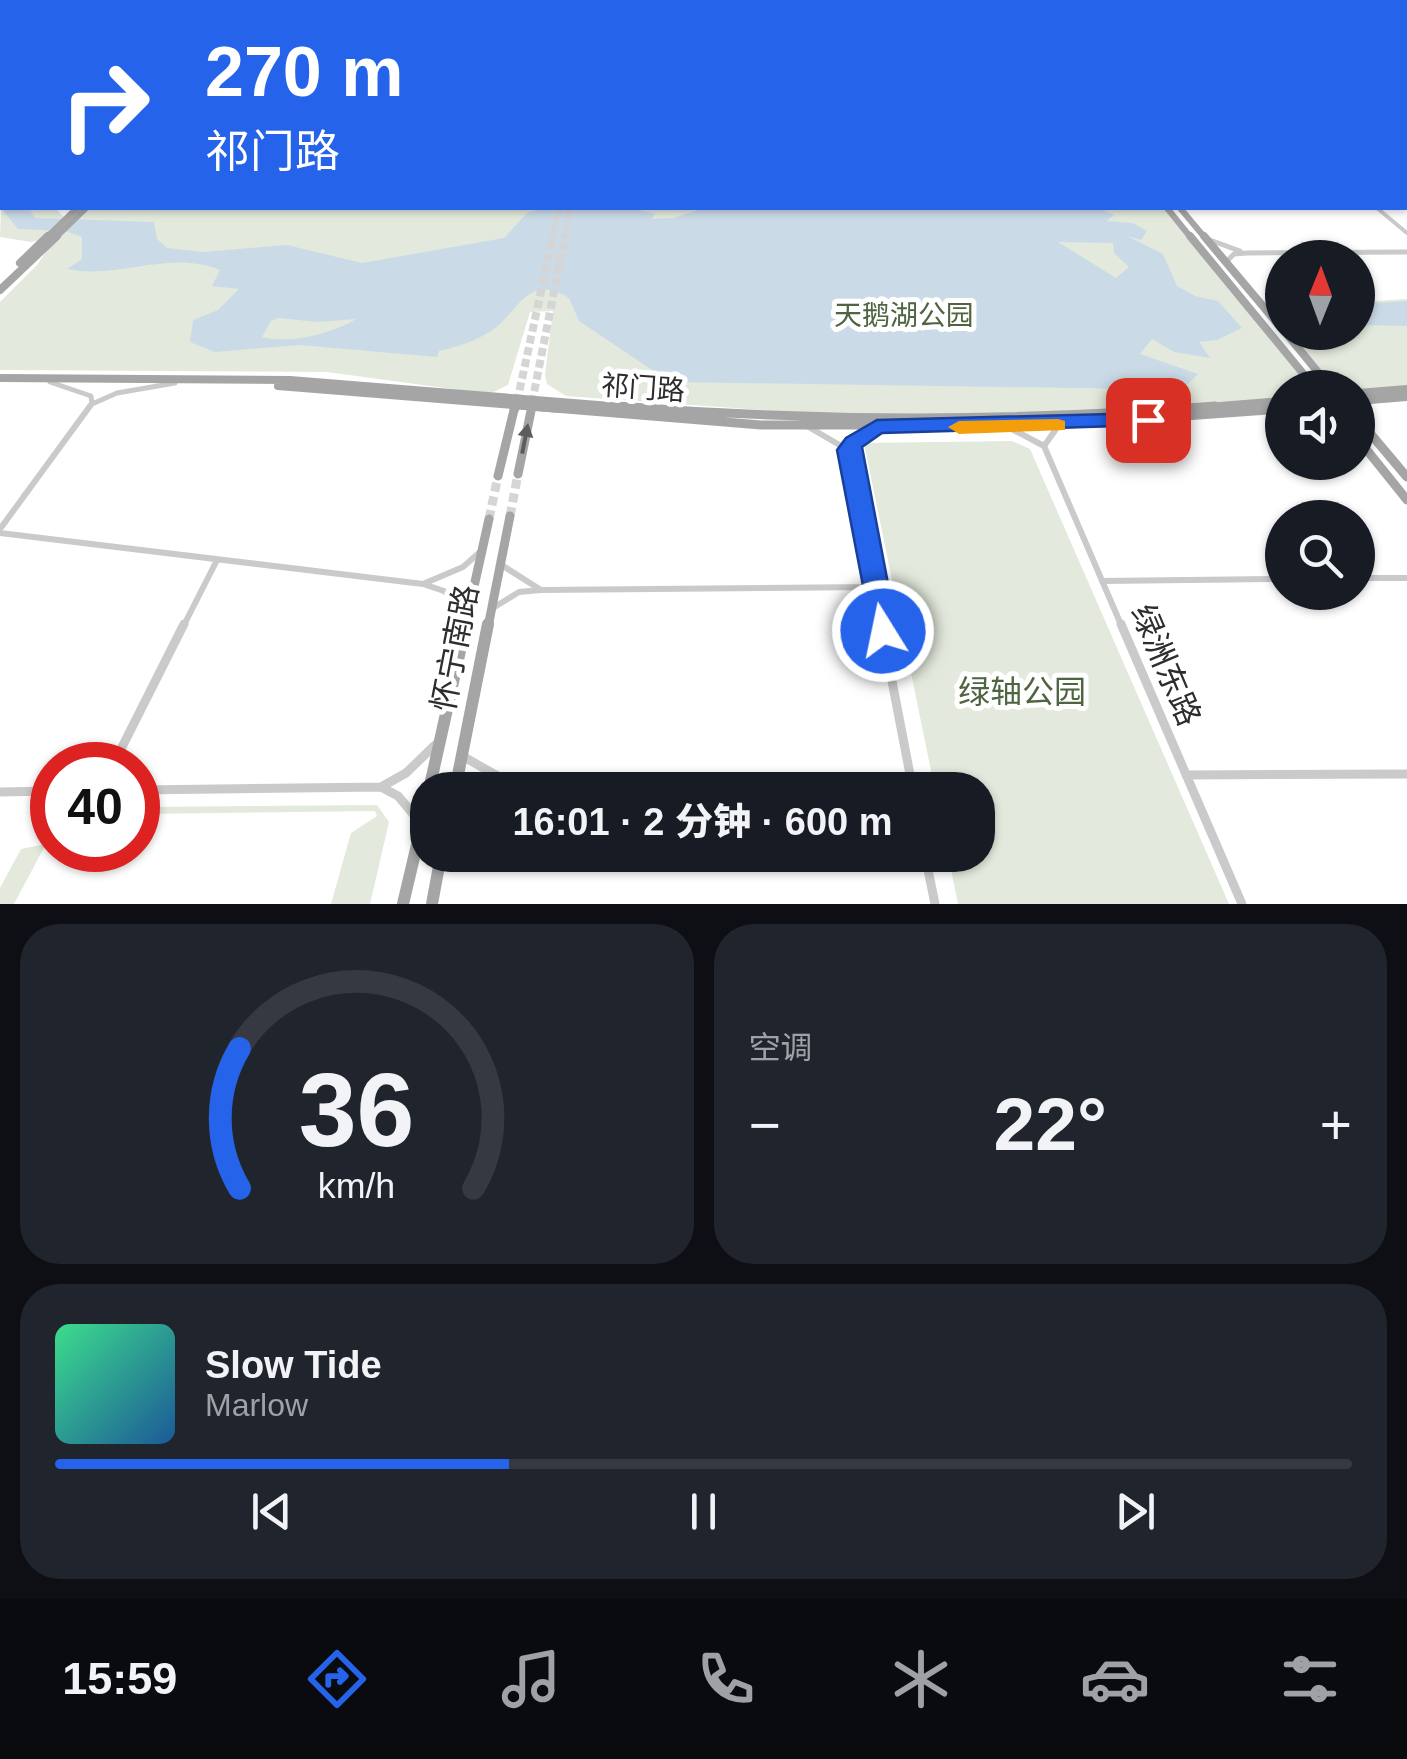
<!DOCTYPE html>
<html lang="zh">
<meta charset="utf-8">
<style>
:root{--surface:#171b24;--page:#20242c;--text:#f1f3f6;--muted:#9ea1a6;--line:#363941;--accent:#2563eb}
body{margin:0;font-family:Helvetica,"Noto Sans SC",sans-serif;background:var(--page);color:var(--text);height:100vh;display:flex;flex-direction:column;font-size:38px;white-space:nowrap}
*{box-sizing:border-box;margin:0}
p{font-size:32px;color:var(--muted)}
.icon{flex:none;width:55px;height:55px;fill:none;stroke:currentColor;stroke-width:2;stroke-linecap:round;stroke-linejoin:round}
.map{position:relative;height:904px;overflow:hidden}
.side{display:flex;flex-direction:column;gap:20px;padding:20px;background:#0d0f14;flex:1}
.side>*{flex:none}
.top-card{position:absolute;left:0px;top:0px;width:1408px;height:210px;box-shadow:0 2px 8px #0004;background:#2563eb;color:#fff;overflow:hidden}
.needle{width:65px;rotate:1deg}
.tools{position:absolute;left:1265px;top:240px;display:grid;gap:20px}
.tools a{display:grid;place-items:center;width:110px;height:110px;border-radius:50%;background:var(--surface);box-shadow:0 2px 8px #0004;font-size:50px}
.speed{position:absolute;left:30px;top:742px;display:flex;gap:20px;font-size:50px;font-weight:700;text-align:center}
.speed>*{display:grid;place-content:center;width:130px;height:130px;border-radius:50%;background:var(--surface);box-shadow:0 2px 8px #0004;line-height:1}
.speed .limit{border:15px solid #d22;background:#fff;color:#111}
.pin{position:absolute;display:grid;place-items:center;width:85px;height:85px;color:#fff;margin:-42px;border-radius:20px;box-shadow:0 5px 15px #0006}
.me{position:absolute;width:110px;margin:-55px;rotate:350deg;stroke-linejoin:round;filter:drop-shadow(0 0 8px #0008)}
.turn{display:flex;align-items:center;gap:35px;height:210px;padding:0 40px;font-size:45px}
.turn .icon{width:130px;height:130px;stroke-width:2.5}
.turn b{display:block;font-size:70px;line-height:85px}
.big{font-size:75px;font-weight:800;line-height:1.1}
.side .tile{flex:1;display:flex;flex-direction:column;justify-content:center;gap:15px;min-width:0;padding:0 35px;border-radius:40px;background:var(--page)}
.side .dial{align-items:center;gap:0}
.dial svg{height:260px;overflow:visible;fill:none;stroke:var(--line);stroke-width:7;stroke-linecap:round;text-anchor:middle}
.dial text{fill:var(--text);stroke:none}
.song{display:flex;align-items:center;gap:30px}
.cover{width:120px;height:120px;border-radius:15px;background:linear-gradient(135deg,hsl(150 70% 55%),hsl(210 70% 35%))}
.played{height:10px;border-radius:5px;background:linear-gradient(90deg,var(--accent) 35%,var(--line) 35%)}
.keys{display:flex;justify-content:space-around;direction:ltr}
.heat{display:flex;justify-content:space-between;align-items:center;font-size:55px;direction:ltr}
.side .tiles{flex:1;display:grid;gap:20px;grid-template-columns:1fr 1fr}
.tile:last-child{grid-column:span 2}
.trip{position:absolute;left:410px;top:772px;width:585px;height:100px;border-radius:40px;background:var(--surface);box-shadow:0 2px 8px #0004;font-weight:800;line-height:100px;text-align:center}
.tabs{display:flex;height:160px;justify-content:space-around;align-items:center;background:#090b0e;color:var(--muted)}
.tabs .icon{width:70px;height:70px}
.tabs .current{color:var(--accent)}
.tabs b{font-size:45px;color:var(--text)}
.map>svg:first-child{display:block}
.green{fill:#e3e9dc}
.water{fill:#cadbe7;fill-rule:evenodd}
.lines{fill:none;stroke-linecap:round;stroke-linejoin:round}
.major-tunnel-far2{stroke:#d5d5d5;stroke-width:6;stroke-dasharray:6 2.5;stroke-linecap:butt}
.major-tunnel-far1{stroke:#d5d5d5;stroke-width:8;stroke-dasharray:8 4;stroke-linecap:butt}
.major-tunnel{stroke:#d5d5d5;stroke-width:9;stroke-dasharray:9 5;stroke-linecap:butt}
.minor-far3{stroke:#cacaca;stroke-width:4}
.minor-far2{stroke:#cacaca;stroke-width:5}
.minor-far1{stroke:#cacaca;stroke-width:6}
.minor{stroke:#cacaca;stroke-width:9}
.major-far4{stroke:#a5a5a5;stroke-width:5}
.major-far3{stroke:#a5a5a5;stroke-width:6}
.major-far2{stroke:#a5a5a5;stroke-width:8}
.major-far1{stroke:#a5a5a5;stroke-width:9}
.major{stroke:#a5a5a5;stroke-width:12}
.highway{stroke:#949494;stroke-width:5}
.rail-casing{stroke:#828282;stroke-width:5}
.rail{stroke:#fff;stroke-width:2.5;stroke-dasharray:4;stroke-linecap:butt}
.oneway{fill:#5d5d5d}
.route{fill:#2563eb;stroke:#184099;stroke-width:2.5}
.slow{fill:#f59e0b}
.labels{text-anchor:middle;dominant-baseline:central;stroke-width:10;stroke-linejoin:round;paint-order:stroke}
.park-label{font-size:28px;fill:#4f6440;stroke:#fff}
.street-label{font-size:28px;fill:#2d2d2d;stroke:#fff}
.near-street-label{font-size:32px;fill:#2d2d2d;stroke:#fff}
.near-park-label{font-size:32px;fill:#4f6440;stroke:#fff}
</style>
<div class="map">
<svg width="1407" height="904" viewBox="0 0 1407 904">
<rect width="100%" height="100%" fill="#fff"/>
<!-- green -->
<path class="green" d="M2 175V208H55L65 218 74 219 86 208H1167L1315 387 1282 388V401L1209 409 805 419 762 410 566 396 547 384 545 375 553 311 530 312 508 385 489 394 327 372 0 370V302L38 264 56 236 31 242 0 237Z
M1407 299V389L1358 393V388L1331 387 1285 333 1358 332V302Z
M1012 441 1030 449 1229 904H958L948 855H978V790H935L864 443Z
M377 805 389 822 370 904H331L351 833 377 816 375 811 138 814V807Z
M46 844 14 904H0V888L21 849Z"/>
<!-- water -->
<path class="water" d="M2 188V208H29L35 218 154 222 157 239 167 248 204 252 287 245 362 263 504 238 527 213 543 208H631L655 214 652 219 673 218 704 208H1098L1114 215 1107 221 1133 223 1147 231 1141 240 1127 236 1163 254 1177 286 1195 296 1218 301 1242 328 1217 340 1199 342 1210 358 1174 352 1152 339 1140 354 1198 374 1177 395 1143 389 670 382 579 321 569 298C527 271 517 315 491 331 476 341 457 347 439 351L437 357 300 345 215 352 190 342 193 320 218 310 239 289 212 286 220 270C168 249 120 280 67 269L82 259V237L65 231 18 229 1 208ZM1058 242 1113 243 1114 253 1129 267 1116 278ZM279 318 318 322 356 319C331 334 291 344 262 337L271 321Z
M1407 301V326L1358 325V304Z"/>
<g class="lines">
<!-- major-tunnel-far2 -->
<path class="major-tunnel-far2" d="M552 239 559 208
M564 239 570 208"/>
<!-- major-tunnel-far1 -->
<path class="major-tunnel-far1" d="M517 402 553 236
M532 403 565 236"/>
<!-- major-tunnel -->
<path class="major-tunnel" d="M510 516 518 474
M489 519 498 476"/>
<!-- minor-far3 -->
<path class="minor-far3" d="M1377 208 1407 233"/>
<!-- minor-far2 -->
<path class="minor-far2" d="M1210 240 1240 251
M1226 262 1234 254 1247 253 1407 252
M50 382 91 396 92 404 117 393 175 383
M88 409 92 404"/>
<!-- minor-far1 -->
<path class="minor-far1" d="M807 426 848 450 877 427
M1008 427 1044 446 1059 425
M1044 446 1122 627
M848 450 882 627
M0 529 90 406
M0 533 423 584
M1358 578H1407
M1102 581 1282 579
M541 590 874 587
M493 608 519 592 541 590 500 564
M468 613 444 591 423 584 463 567 481 551
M183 627 217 560"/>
<!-- minor -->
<path class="minor" d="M881 624 913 790
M1121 624 1242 904
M464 757 503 779 482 790
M113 765 184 624
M1186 775 1407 774
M503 779 912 783
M138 790 381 787
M0 792 52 791
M420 822 398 796 381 787 406 773 435 745
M925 855 935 904"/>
<!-- major-far4 -->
<path class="major-far4" d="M1146 0 1178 1
M1175 0 1343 2
M349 2 353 0"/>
<!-- major-far3 -->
<path class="major-far3" d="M1167 208 1192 239
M1180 208 1206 239
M45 239 77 208
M54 239 86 208"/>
<!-- major-far2 -->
<path class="major-far2" d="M1190 236 1315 388
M1204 236 1282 329
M20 263 48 236
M0 290 57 236
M1285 332 1331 388
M0 378 290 380 648 409
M278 386 561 409
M1358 393 1407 389
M1358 401 1407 397
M515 409 516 404
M531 409 532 404
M1183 409 1282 401"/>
<!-- major-far1 -->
<path class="major-far1" d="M530 406 761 425H1059L1282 409
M617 406C817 422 1015 422 1215 406
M1358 419 1407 477
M1358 439 1407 500
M518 474 532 406
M498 476 515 406
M465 627 489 519
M488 627 510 516"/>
<!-- major -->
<path class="major" d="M429 790 466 624
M455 790 488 624
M403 904 428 798
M432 904 441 855"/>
<!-- highway -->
<path class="highway" d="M133 2 140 0
M148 2 156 0"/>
<!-- rail casing -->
<g class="rail-casing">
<path id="rail" d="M283 2 289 0"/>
</g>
<!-- rail -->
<use href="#rail" class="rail"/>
</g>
<!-- one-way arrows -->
<defs><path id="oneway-solid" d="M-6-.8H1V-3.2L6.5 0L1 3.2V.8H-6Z" transform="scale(2.5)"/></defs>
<use class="oneway" href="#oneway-solid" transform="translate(525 439) rotate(-79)"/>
<!-- route -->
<path class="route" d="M1148 413 1159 420 1155 425 882 433 862 447 897 631 883 641 873 638 837 450 846 438 877 420Z"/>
<!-- slow -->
<path class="slow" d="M1058 419 1065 421V430L959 434 948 427 959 421Z"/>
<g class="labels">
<!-- park labels -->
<g class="park-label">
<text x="904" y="315">天鹅湖公园</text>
</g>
<!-- street labels -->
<g class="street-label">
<text transform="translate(643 388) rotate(4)">祁门路</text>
</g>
<!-- near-street labels -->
<g class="near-street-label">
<text transform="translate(455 648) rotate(-79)">怀宁南路</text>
<text transform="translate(1166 665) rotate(67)">绿洲东路</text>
</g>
<!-- near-park labels -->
<g class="near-park-label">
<text x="1022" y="692">绿轴公园</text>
</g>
</g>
</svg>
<div class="tools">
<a><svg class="needle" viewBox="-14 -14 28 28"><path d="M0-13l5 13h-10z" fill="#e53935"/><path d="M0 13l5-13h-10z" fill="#9ea1a6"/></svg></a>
<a><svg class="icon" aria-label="sound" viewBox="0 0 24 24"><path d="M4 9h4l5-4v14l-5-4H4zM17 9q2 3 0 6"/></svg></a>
<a><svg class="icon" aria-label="search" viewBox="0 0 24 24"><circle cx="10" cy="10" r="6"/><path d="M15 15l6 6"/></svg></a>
</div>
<div class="speed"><div class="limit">40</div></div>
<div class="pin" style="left:1148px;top:420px;background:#d93025"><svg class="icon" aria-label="arrive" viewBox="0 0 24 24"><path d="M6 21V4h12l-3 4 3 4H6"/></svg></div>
<svg class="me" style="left:883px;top:631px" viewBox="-20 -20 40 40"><circle r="17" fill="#2563eb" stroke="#fff" stroke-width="3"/><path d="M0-11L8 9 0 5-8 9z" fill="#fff"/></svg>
<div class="trip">16:01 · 2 分钟 · 600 m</div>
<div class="top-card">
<div class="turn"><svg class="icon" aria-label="right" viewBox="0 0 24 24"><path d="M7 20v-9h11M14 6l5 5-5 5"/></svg><div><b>270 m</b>祁门路</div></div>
</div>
</div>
<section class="side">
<div class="tiles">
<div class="tile dial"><svg viewBox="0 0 100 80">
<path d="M14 69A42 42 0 1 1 86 69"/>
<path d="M14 69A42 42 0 0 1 14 26" stroke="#2563eb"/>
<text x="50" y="56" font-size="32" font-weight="700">36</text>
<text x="50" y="72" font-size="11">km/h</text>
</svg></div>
<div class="tile"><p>空调</p>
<div class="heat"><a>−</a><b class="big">22°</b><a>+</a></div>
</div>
<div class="tile">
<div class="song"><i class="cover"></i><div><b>Slow Tide</b><p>Marlow</p></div></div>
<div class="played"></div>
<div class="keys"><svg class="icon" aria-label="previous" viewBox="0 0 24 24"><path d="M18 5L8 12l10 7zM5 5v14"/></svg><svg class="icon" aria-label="pause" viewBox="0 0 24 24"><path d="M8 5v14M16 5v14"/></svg><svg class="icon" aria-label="next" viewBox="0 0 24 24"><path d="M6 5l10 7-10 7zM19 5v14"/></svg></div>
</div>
</div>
</section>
<nav class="tabs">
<b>15:59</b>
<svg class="icon current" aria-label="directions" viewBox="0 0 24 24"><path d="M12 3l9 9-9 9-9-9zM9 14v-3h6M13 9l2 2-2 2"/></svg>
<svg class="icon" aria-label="music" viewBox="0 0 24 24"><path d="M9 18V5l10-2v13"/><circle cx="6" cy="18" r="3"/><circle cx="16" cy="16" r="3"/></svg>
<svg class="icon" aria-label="phone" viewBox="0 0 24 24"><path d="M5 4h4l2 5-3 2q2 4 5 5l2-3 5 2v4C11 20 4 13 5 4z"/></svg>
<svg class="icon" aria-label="climate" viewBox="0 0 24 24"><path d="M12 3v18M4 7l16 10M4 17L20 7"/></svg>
<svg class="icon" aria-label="car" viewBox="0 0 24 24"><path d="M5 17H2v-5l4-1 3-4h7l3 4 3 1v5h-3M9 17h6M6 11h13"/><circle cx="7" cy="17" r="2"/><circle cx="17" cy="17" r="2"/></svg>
<svg class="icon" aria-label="filters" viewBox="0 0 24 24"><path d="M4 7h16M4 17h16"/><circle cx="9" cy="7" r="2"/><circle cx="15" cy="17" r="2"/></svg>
</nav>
